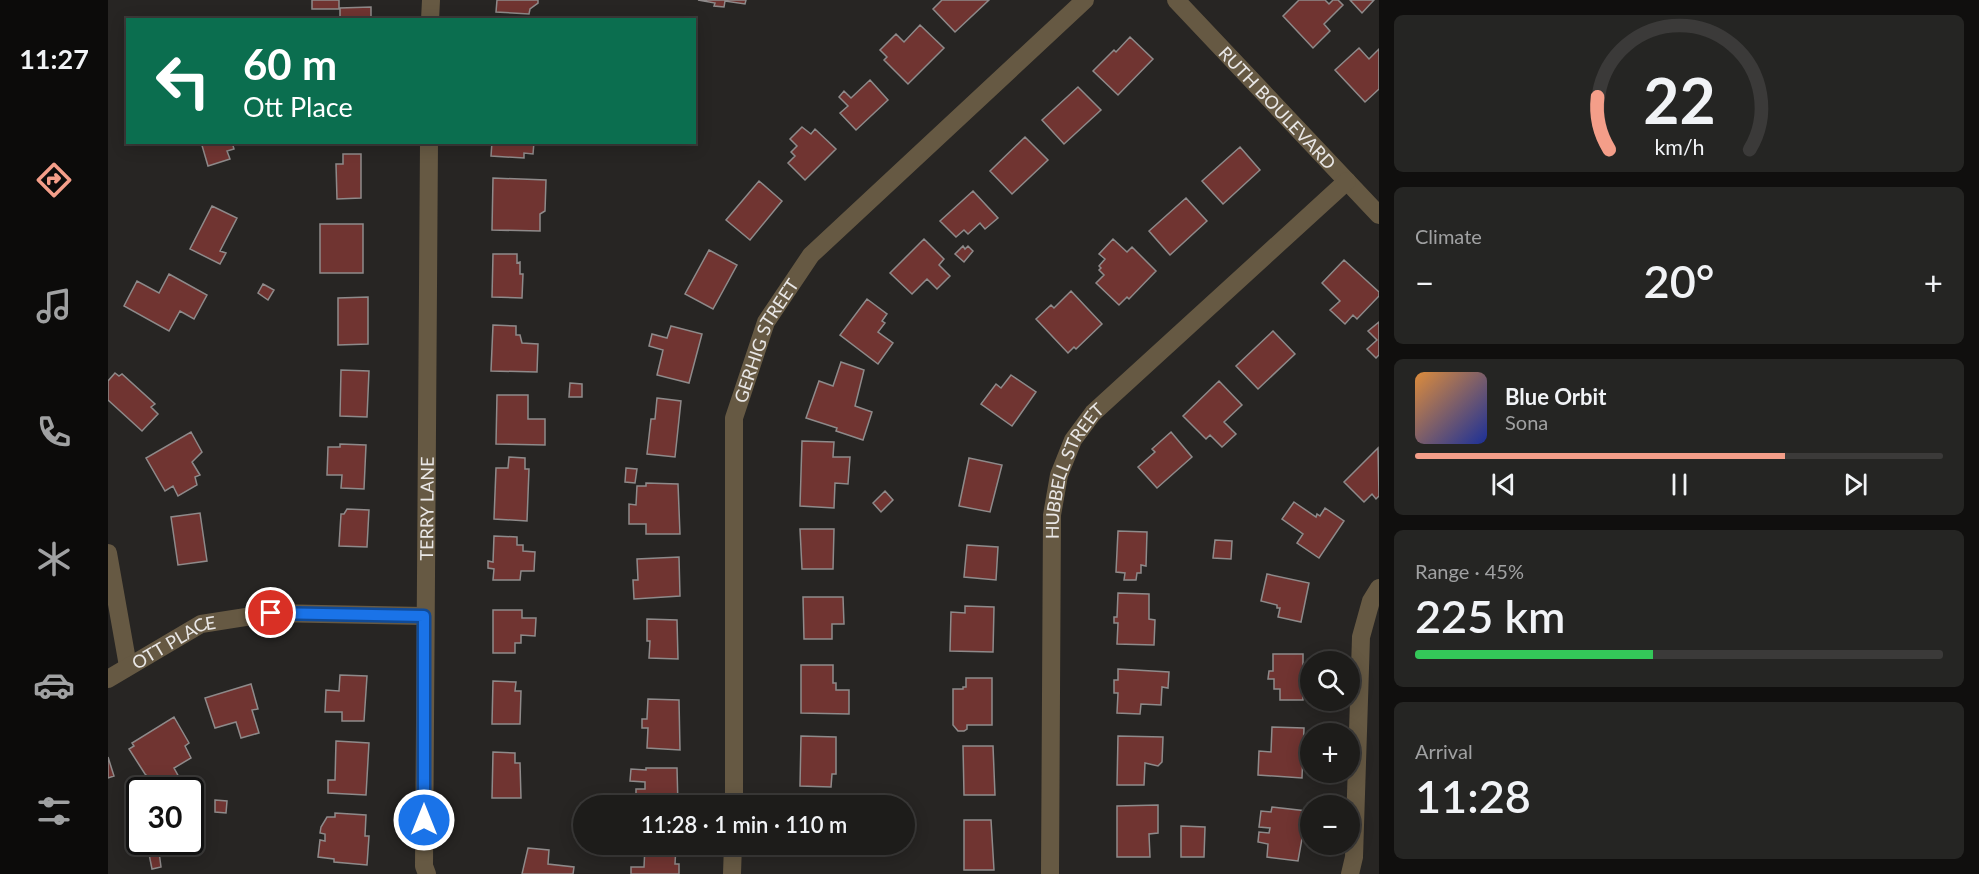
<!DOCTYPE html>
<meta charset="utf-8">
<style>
:root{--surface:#1d1c1a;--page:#252523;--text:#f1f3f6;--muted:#a0a1a2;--line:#3b3a39;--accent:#f49e89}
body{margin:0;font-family:Lato,sans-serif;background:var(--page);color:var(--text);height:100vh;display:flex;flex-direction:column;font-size:22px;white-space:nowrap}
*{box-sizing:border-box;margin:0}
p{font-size:20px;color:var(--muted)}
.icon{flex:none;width:33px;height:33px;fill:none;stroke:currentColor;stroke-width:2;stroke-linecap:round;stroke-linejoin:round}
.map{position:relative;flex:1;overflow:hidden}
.drawer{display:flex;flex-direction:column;gap:15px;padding:15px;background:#100f0e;width:600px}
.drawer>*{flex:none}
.guide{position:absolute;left:18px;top:18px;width:570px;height:126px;border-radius:0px;box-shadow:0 3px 15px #0003,0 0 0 2px var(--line);background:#0b6e4f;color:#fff;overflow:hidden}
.tools{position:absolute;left:1192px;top:651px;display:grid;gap:12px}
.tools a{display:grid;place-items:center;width:60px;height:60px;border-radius:50%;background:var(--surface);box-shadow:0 3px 15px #0003,0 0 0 2px var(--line);font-size:30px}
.speed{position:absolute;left:18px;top:777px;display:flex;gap:12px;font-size:30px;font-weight:700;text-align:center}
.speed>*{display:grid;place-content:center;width:78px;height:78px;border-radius:50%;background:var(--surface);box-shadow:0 3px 15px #0003,0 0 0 2px var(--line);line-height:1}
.speed .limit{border:3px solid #111;border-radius:9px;background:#fff;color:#111}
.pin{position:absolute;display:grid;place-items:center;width:51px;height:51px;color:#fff;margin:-26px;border:3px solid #fff;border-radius:50%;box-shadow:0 2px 6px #0007}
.me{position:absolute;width:66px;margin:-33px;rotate:0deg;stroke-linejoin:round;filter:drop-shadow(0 0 4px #0008)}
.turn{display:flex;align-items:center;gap:21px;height:126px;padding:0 18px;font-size:27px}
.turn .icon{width:78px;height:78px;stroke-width:2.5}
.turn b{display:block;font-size:42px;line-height:51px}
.big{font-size:45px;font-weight:600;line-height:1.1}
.drawer .widget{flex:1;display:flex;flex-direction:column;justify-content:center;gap:9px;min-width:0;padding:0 21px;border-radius:9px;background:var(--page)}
.drawer .dial{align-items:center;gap:0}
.dial svg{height:156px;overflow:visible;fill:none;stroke:var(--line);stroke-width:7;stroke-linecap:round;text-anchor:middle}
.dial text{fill:var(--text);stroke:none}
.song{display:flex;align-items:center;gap:18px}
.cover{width:72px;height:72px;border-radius:9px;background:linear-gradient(135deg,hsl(30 70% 55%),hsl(230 70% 35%))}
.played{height:6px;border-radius:3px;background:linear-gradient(90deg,var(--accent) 70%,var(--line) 70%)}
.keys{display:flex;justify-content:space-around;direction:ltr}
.heat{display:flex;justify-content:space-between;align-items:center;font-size:33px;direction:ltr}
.charge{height:9px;border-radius:4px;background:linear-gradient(90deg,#34c759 45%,var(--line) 0)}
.trip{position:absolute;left:465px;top:795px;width:342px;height:60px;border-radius:30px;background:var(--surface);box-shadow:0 3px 15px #0003,0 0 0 2px var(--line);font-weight:600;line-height:60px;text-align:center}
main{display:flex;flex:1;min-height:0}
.menu{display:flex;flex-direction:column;width:108px;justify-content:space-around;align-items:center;background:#0c0b0a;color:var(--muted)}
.menu .icon{width:42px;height:42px}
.menu .active{color:var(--accent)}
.menu b{font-size:27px;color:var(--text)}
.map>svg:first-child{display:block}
.building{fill:#703431;stroke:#8e8a8a;stroke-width:1.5}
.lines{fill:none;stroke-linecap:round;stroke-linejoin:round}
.minor{stroke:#665943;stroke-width:18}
.route-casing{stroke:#114b97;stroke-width:15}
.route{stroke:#1a73e8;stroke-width:10}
.labels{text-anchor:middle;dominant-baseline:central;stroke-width:6;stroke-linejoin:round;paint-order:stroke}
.street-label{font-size:18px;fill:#e9e7e6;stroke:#272523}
</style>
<main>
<nav class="menu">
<b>11:27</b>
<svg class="icon active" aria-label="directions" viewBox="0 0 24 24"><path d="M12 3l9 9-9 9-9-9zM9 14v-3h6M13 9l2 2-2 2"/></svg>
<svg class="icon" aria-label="music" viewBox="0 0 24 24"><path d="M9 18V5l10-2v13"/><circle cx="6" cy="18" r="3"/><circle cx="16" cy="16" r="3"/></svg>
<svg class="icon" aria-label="phone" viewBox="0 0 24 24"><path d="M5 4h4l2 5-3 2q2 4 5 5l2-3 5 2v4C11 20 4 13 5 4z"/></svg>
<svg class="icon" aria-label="climate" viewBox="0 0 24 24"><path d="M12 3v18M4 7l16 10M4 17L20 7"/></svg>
<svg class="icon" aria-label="car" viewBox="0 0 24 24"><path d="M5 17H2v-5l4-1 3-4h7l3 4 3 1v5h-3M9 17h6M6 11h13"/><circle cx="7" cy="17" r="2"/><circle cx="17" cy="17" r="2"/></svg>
<svg class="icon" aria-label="filters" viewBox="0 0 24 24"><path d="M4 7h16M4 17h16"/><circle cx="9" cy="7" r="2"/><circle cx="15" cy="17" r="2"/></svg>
</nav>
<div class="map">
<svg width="1271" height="874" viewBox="0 0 1271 874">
<rect width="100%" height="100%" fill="#272523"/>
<!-- building -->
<path class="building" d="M204 0H231V9H204Z
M389 0H430V3L422 9 421 14 388 12Z
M590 0H638L637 4 617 1 616 7 606 6 607 3Z
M834 0H881L847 32 825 9Z
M1191 0H1217L1221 4 1225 0H1230L1235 5 1216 24 1222 31 1205 48 1175 16Z
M1242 0H1266L1254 13Z
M263 7V20H232V8Z
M812 25 836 48 800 84 776 60 779 57 772 50 788 34 796 42Z
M1022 37 1045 59 1010 95 985 71 1006 50 1008 52Z
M1251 48 1261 59 1271 49V89L1257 102 1227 70Z
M762 80 780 100 748 130 732 113 740 106 731 97 736 91 743 98Z
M970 87 993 110 956 144 934 120Z
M694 127 703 134 707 129 728 149 697 180 680 163 687 156 683 152 689 146 682 139Z
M917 137 940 160 904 194 882 171Z
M93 142H124L126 149 119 151 122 159 100 166Z
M384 142H426L425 154 416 153V158L383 156Z
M1132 147 1152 170 1115 204 1094 181Z
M235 154H253V198L229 199 228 164H235Z
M385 178 438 180 437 211 432 214V231L384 230Z
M651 181 674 201 642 240 618 220Z
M865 191 890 218 877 229 872 223 860 234 856 230 848 237 832 221Z
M1078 198 1099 221 1062 255 1041 231Z
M104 206 129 218 112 251 118 253 112 264 82 249Z
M212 224H255V273H212Z
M816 239 836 259 831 265 842 276 829 289 819 279 804 294 782 273Z
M1005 239 1019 252 1024 247 1048 271 1021 299 1019 297 1011 305 988 283 996 275 991 270 993 268 991 266 997 259 991 254Z
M855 246 857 249 860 246 865 251 856 262 847 254Z
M601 250 629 265 605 309 577 294Z
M385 254H409V263L412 262V274H415L414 298 384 297Z
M1236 260 1271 292V296L1249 319 1245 315 1237 324 1222 310 1232 301 1214 283Z
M61 274 99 295 86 319 72 311 61 331 16 306 29 281 51 293Z
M155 284 166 290 160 300 150 293Z
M963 291 994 324 968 349 966 347 960 353 928 319 943 305 946 308Z
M260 297V344L230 345V298Z
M759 299 779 314 774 321 777 323 770 332 785 343 770 364 732 335Z
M1271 322V355L1268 358 1259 349 1269 340 1260 331Z
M385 325 408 326V335H412L414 343 430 344 429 372 383 371Z
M563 326 594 334 581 383 549 375 555 350 541 346 544 334 559 338Z
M1165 331 1187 354 1150 389 1128 366Z
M733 362 756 370 747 406 764 412 755 440 728 431 729 428 698 418 711 381 725 386Z
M233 370 261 371 259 417 232 416Z
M7 373 11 376 14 374 47 404 43 407 50 414 34 431 0 400V381Z
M903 375 928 392 904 426 873 404 888 384 893 388Z
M1111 381 1134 405 1116 422 1128 434 1114 447 1102 435 1098 439 1075 416Z
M462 383 474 384V397H461Z
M389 395H420V419H437V445L388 444Z
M549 398 573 401 567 457 539 454 543 419H547Z
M83 432 94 452 84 462 92 475 87 477 89 485 70 496 65 486 57 491 38 458Z
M1063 432 1084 457 1049 488 1030 467 1047 452 1044 449Z
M694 441 726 442 725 457H742L740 484 727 483 726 508 692 506Z
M232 444 258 445 256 489 233 488 234 475H219L220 447H232Z
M1270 448 1271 496 1268 499 1264 494 1256 502 1236 482Z
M401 457 417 458V469H421L419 521 386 519 388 468H400Z
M861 458 894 465 882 512 851 506Z
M518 468 529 469 527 483 517 482Z
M538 483 570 484 572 534H538V524H521V504L528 505 529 486H538Z
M777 491 785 500 773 512 765 503Z
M1186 502 1208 517 1209 514 1212 516 1217 508 1236 521 1211 558 1189 543 1195 534 1174 519Z
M239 509 261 510 259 547 231 546 233 514H236Z
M92 513 99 561 70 565 63 517Z
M692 529H726L725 569H694Z
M1010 531 1039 532 1038 566 1033 565V573H1029L1028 580H1016L1017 573 1008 572Z
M386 536 409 537V545H415V551L427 552 426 571H413L412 580H385L386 569 380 568V561L385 562Z
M1107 540 1124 541 1123 559 1105 558Z
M859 545 890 547 888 580 856 577Z
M571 557 572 596 526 599 525 580H530L529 559Z
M1159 574 1201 583 1193 622 1170 617 1172 608H1169V605L1153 601Z
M1010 593 1041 594V619L1047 620 1046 645 1009 644 1010 623H1006V617H1009Z
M695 597H735L736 624H724V639H696Z
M857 606 886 607 885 652 842 651 843 612 857 613Z
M385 610H414V618H428L427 636 413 635V643H407V653H385Z
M539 619 569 620 570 659 541 658 542 641H539Z
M1165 654H1195V700H1172V689H1166V679H1160L1161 671H1165Z
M693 665H725V683H728V690H741V714L693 713Z
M1010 669 1061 672 1060 688 1054 687 1053 705 1033 704 1032 714 1009 713 1010 693H1006V680H1010Z
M232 675 259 676 256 721H234V712H217L218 690 231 691Z
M858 678H884V725H859V729L856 731H850L845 725V689H855V687H858Z
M385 681 408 682 407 691H413L412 724H384Z
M143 684 150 709 144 710 151 733 133 738 128 722 107 728 97 698Z
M540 699 571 700 572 750 539 748 540 728H534V719H539Z
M66 717 81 743 77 746 83 758 66 768 72 779 54 788 50 782H46L37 774 21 749 26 746 24 743Z
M1164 727 1196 728 1194 778 1150 775 1151 751 1163 752Z
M693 736 728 737V774H724L723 787 692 786Z
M1010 736 1055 737 1054 762 1050 766 1037 763 1036 785H1009Z
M228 741 261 743 258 795 220 793V780H227Z
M855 746H885L887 795H856Z
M385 752 407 753V763H412L413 798H384Z
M0 757 6 776 0 778Z
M538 768H569L570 806H528V789H537V782L522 781 523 769 538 770Z
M715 795H728V806H715Z
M107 800 119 801 118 813 107 812Z
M1050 805V833L1041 834 1042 857H1009V806Z
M1164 807 1199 811 1190 861 1159 857 1160 844 1150 842 1151 832 1161 833 1162 828 1151 827 1153 811 1163 812Z
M227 813 258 815 257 836H261L259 865 226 862V859L210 857 212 840 217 841V834L212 833 213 827 219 817H227Z
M856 820H883L886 870H856Z
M1073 826 1097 827 1096 857H1073Z
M694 844H741L740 856H693Z
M537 846H568L567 864H571V874H523V867H536Z
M420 848 441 850 440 864 466 867 465 874H414Z
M51 852 53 867 44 869 41 854Z"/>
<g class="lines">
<!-- minor -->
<g class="minor">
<path id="s1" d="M1068 0 1271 215"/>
<path d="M322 20 323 0"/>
<path d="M0 553 20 666"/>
<path id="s2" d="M0 679 93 624 163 613 316 616"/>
<path id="s3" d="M626 806V418L658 322 703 255 977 0"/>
<path id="s4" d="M319 874 316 866 321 142"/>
<path d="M624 874 625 844"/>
<path id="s5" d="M942 874 944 515 951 475 965 440 985 413 1239 181"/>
<path d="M1242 874 1246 857 1253 637 1263 601 1271 588"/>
</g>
</g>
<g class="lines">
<!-- route casing -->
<g class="route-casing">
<path id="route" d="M163 613 316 616V820"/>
</g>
<!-- route -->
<use href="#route" class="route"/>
</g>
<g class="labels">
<!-- street labels -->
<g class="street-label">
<text stroke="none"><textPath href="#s1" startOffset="148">RUTH BOULEVARD</textPath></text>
<text stroke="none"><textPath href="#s3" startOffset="472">GERHIG STREET</textPath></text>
<text stroke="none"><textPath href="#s5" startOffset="408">HUBBELL STREET</textPath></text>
<text stroke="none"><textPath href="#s4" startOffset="366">TERRY LANE</textPath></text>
<text stroke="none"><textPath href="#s2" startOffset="76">OTT PLACE</textPath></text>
</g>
</g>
</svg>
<div class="tools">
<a><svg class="icon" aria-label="search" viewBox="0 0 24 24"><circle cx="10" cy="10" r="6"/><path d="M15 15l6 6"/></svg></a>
<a>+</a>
<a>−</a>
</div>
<div class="speed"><div class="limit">30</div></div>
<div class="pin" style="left:163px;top:613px;background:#d93025"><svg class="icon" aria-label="arrive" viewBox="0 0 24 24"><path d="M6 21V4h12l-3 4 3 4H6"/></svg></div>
<svg class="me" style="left:316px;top:820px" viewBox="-20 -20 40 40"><circle r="17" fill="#1a73e8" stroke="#fff" stroke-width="3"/><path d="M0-11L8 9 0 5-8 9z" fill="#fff"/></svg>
<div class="trip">11:28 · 1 min · 110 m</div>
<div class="guide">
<div class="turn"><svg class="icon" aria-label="left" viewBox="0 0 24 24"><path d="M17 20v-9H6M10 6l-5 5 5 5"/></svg><div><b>60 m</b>Ott Place</div></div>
</div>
</div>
<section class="drawer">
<div class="widget dial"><svg viewBox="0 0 100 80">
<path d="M14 69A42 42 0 1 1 86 69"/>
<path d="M14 69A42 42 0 0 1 8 42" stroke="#f49e89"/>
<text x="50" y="56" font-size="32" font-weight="700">22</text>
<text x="50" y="72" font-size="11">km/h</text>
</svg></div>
<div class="widget"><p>Climate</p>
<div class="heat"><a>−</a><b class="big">20°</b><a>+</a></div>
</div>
<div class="widget">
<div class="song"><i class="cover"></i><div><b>Blue Orbit</b><p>Sona</p></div></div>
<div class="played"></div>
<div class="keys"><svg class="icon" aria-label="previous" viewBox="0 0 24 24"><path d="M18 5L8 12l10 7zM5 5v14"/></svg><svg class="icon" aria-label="pause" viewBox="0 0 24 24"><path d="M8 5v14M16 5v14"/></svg><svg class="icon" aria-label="next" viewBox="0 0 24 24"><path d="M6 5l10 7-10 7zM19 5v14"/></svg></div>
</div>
<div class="widget"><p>Range · 45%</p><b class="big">225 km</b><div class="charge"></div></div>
<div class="widget"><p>Arrival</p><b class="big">11:28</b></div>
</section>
</main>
